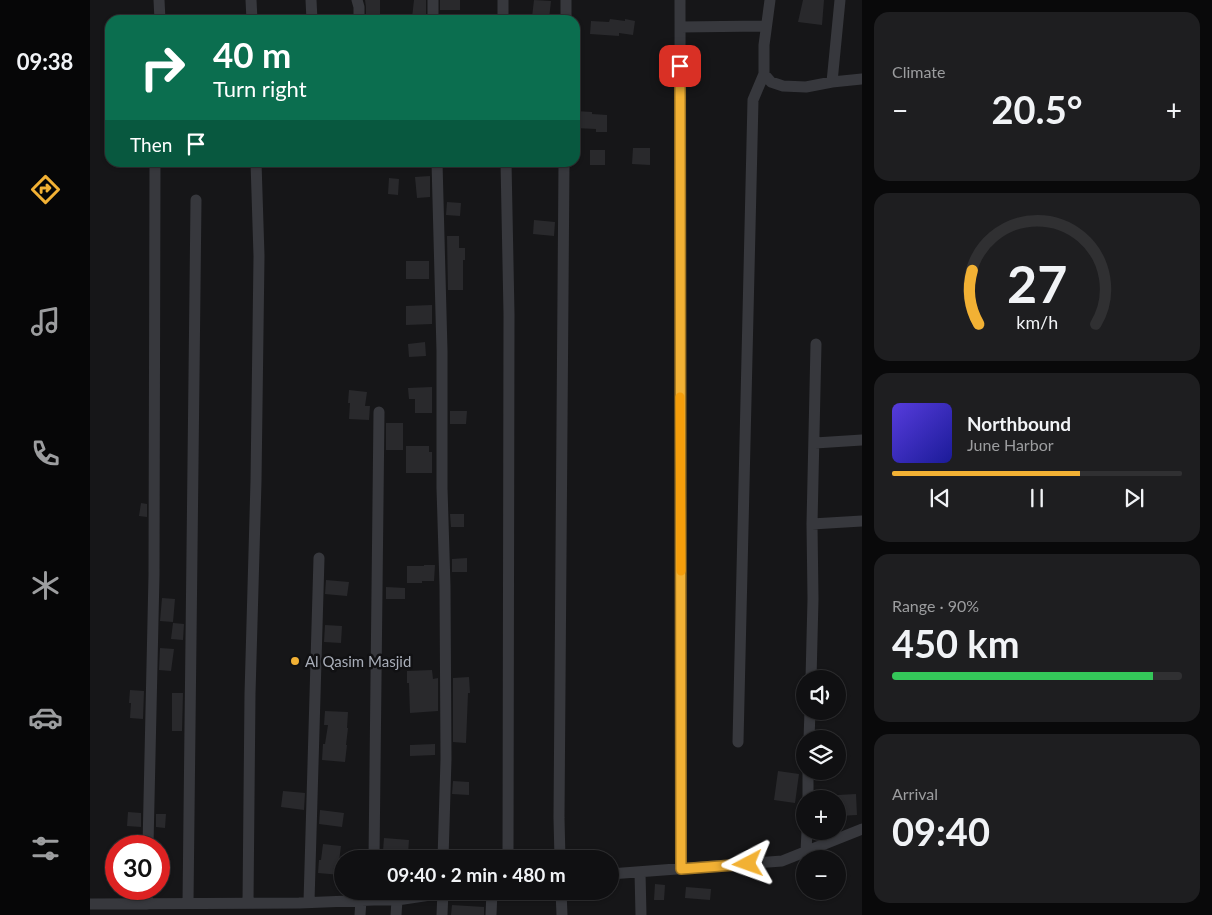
<!DOCTYPE html>
<meta charset="utf-8">
<style>
:root{--surface:#101012;--page:#1e1e20;--text:#f1f3f6;--muted:#9c9d9f;--line:#303032;--accent:#f2b134}
body{margin:0;font-family:Lato,sans-serif;background:var(--page);color:var(--text);height:100vh;display:flex;flex-direction:column;font-size:19px;white-space:nowrap}
*{box-sizing:border-box;margin:0}
p{font-size:16px;color:var(--muted)}
.icon{flex:none;width:28px;height:28px;fill:none;stroke:currentColor;stroke-width:2;stroke-linecap:round;stroke-linejoin:round}
.map{position:relative;flex:1;overflow:hidden}
.drawer{display:flex;flex-direction:column;gap:12px;padding:12px;background:#09090a;width:350px}
.drawer>*{flex:none}
.hud{position:absolute;left:15px;top:15px;width:475px;height:152px;border-radius:15px;box-shadow:0 1px 4px #0004,0 0 0 1px var(--line);background:#0b6e4f;color:#fff;overflow:hidden}
.buttons{position:absolute;left:706px;top:670px;display:grid;gap:10px}
.buttons a{display:grid;place-items:center;width:50px;height:50px;border-radius:50%;background:var(--surface);box-shadow:0 1px 4px #0004,0 0 0 1px var(--line);font-size:25px}
.speed{position:absolute;left:15px;top:835px;display:flex;gap:10px;font-size:25px;font-weight:700;text-align:center}
.speed>*{display:grid;place-content:center;width:65px;height:65px;border-radius:50%;background:var(--surface);box-shadow:0 1px 4px #0004,0 0 0 1px var(--line);line-height:1}
.speed .limit{border:8px solid #d22;background:#fff;color:#111}
.pin{position:absolute;display:grid;place-items:center;width:42px;height:42px;color:#fff;margin:-21px;border-radius:10px;box-shadow:0 2px 8px #0006}
.me{position:absolute;width:55px;margin:-28px;rotate:266deg;stroke-linejoin:round;filter:drop-shadow(0 0 4px #0008)}
.turn{display:flex;align-items:center;gap:18px;height:105px;padding:0 25px;font-size:22px}
.turn .icon{width:65px;height:65px;stroke-width:2.5}
.turn b{display:block;font-size:35px;line-height:42px}
.then{display:flex;align-items:center;height:48px;padding:0 25px;background:#0003;gap:10px;font-size:19px}
.big{font-size:38px;font-weight:700;line-height:1.1}
.drawer .tile{flex:1;display:flex;flex-direction:column;justify-content:center;gap:8px;min-width:0;padding:0 18px;border-radius:15px;background:var(--page)}
.drawer .dial{align-items:center;gap:0}
.dial svg{height:130px;overflow:visible;fill:none;stroke:var(--line);stroke-width:7;stroke-linecap:round;text-anchor:middle}
.dial text{fill:var(--text);stroke:none}
.song{display:flex;align-items:center;gap:15px}
.cover{width:60px;height:60px;border-radius:8px;background:linear-gradient(135deg,hsl(250 70% 55%),hsl(240 70% 35%))}
.played{height:5px;border-radius:2px;background:linear-gradient(90deg,var(--accent) 65%,var(--line) 65%)}
.keys{display:flex;justify-content:space-around;direction:ltr}
.heat{display:flex;justify-content:space-between;align-items:center;font-size:28px;direction:ltr}
.charge{height:8px;border-radius:4px;background:linear-gradient(90deg,#34c759 90%,var(--line) 0)}
.trip{position:absolute;left:244px;top:850px;width:285px;height:50px;border-radius:25px;background:var(--surface);box-shadow:0 1px 4px #0004,0 0 0 1px var(--line);font-weight:700;line-height:50px;text-align:center}
main{display:flex;flex:1;min-height:0}
.tab-bar{display:flex;flex-direction:column;width:90px;justify-content:space-around;align-items:center;background:#060607;color:var(--muted)}
.tab-bar .icon{width:35px;height:35px}
.tab-bar .active{color:var(--accent)}
.tab-bar b{font-size:22px;color:var(--text)}
.map>svg:first-child{display:block}
.building{fill:#29292c}
.lines{fill:none;stroke-linecap:round;stroke-linejoin:round}
.minor{stroke:#37383d;stroke-width:11}
.route-casing{stroke:#9d7322;stroke-width:12}
.route{stroke:#f2b134;stroke-width:9}
.slow{stroke:#f59e0b;stroke-width:9}
.poi-dot{fill:#f2b134;stroke:#111113;stroke-width:2}
.labels{text-anchor:middle;dominant-baseline:central;stroke-width:5;stroke-linejoin:round;paint-order:stroke}
.poi-label{font-size:15px;fill:#a8adb8;stroke:#111113;text-anchor:start}
</style>
<main>
<nav class="tab-bar">
<b>09:38</b>
<svg class="icon active" aria-label="directions" viewBox="0 0 24 24"><path d="M12 3l9 9-9 9-9-9zM9 14v-3h6M13 9l2 2-2 2"/></svg>
<svg class="icon" aria-label="music" viewBox="0 0 24 24"><path d="M9 18V5l10-2v13"/><circle cx="6" cy="18" r="3"/><circle cx="16" cy="16" r="3"/></svg>
<svg class="icon" aria-label="phone" viewBox="0 0 24 24"><path d="M5 4h4l2 5-3 2q2 4 5 5l2-3 5 2v4C11 20 4 13 5 4z"/></svg>
<svg class="icon" aria-label="climate" viewBox="0 0 24 24"><path d="M12 3v18M4 7l16 10M4 17L20 7"/></svg>
<svg class="icon" aria-label="car" viewBox="0 0 24 24"><path d="M5 17H2v-5l4-1 3-4h7l3 4 3 1v5h-3M9 17h6M6 11h13"/><circle cx="7" cy="17" r="2"/><circle cx="17" cy="17" r="2"/></svg>
<svg class="icon" aria-label="filters" viewBox="0 0 24 24"><path d="M4 7h16M4 17h16"/><circle cx="9" cy="7" r="2"/><circle cx="15" cy="17" r="2"/></svg>
</nav>
<div class="map">
<svg width="772" height="915" viewBox="0 0 772 915">
<rect width="100%" height="100%" fill="#161618"/>
<!-- building -->
<path class="building" d="M275 0H290V16H276V7Z
M324 0H336V19L322 18Z
M350 0H370V10H350Z
M444 0 461 1 459 19 442 17Z
M713 0H734L732 25 708 22Z
M520 19 535 21V19L545 21 543 35 529 33V36L500 34 501 21 519 22Z
M485 111 502 112V114L517 115V132H506V129L485 128Z
M543 148H560V165L542 164Z
M500 150H515V165H500Z
M340 176V197L327 198 325 177Z
M299 178 309 179 308 195 298 194Z
M357 202 371 203 370 216 356 215Z
M444 220 465 222 464 236 443 234Z
M357 236H369V248H375V260H373V290H358Z
M316 261H339V279H316Z
M342 305V324L316 325V306Z
M335 342 336 356 319 357 318 344Z
M342 387V413H325V399H319L318 388Z
M259 390 277 392 275 406H280L279 420 259 419 260 403H258Z
M360 411H377L376 424H360Z
M296 423H313V450H296Z
M316 446H339V452H342V473H316Z
M51 503 57 504V517L49 516Z
M360 514H374V527H361Z
M377 558V572H362V559Z
M334 565H345L344 581H332V583H317V566H334Z
M236 580 259 582 257 596 235 594Z
M296 587 315 588V599H296Z
M72 598 85 599 83 622 70 621Z
M83 623 94 624 93 640 81 639Z
M235 625 252 626 251 643 234 642Z
M70 648 84 649 81 671 69 670Z
M342 670 343 679 348 678V711L320 713 319 683H317V671Z
M379 677 380 693H378L376 743 363 742V678Z
M40 690 54 691 53 719 40 718 41 703H39Z
M82 693H93L92 731H82Z
M235 711 258 712 257 728H258L256 745H257L255 762 232 760 233 744H235L238 725H234Z
M345 744V755L320 756V745Z
M688 771 709 774 705 803 684 800Z
M363 781 379 782V795L362 794Z
M193 791 215 793 214 810 191 807Z
M766 794 767 815 748 816V795Z
M230 810 254 813 252 827 229 824Z
M38 812 51 813V827L37 826Z
M66 814H76L75 828 66 827Z
M294 838 319 840 318 854 293 851Z
M233 844 251 846 249 861 252 862 251 875 228 873 229 860H231Z
M565 884 575 885 574 900H564Z
M596 887 621 889 620 900 595 898Z
M362 905 394 907V915H361Z"/>
<g class="lines">
<!-- minor -->
<path class="minor" d="M69 0 70 20
M161 0 162 20
M221 0 222 20
M267 0 269 7V20
M343 0V20
M413 0V20
M590 0 591 869
M680 0 674 45V74L681 82 693 86 716 87 742 82 772 79
M476 20V0
M590 27 676 26
M742 82 750 0
M347 162 352 351V488L355 586 356 759 353 859
M416 162 419 314 418 859
M725 443 772 440
M722 524 772 521
M721 679 723 599 722 524 726 344
M719 739 720 711
M648 742 663 100 674 74
M718 799V771
M58 846 64 575 65 162
M716 851 717 831
M284 859 289 412
M470 859 469 818 474 162
M550 872 551 915
M520 874 692 861 772 829
M471 891 472 915
M219 902 229 558
M98 903 106 200
M158 903 160 694 166 481 169 256 166 162
M0 904 209 903 284 900H307L367 891
M57 904V889
M270 915 271 900
M306 915 307 900
M352 915 353 891
M401 915 402 891"/>
</g>
<g class="lines">
<!-- route casing -->
<g class="route-casing">
<path id="route" d="M590 66 591 869 658 864"/>
</g>
<!-- route -->
<use href="#route" class="route"/>
<!-- slow -->
<path class="slow" d="M590 397 591 571"/>
</g>
<!-- markers -->
<circle class="poi-dot" cx="205" cy="661" r="5"/>
<g class="labels">
<!-- poi labels -->
<g class="poi-label">
<text x="215" y="661">Al Qasim Masjid</text>
</g>
</g>
</svg>
<div class="buttons">
<a><svg class="icon" aria-label="sound" viewBox="0 0 24 24"><path d="M4 9h4l5-4v14l-5-4H4zM17 9q2 3 0 6"/></svg></a>
<a><svg class="icon" aria-label="layers" viewBox="0 0 24 24"><path d="M12 4l9 5-9 5-9-5zM3 14l9 5 9-5"/></svg></a>
<a>+</a>
<a>−</a>
</div>
<div class="speed"><div class="limit">30</div></div>
<div class="pin" style="left:590px;top:66px;background:#d93025"><svg class="icon" aria-label="arrive" viewBox="0 0 24 24"><path d="M6 21V4h12l-3 4 3 4H6"/></svg></div>
<svg class="me" style="left:658px;top:864px" viewBox="-20 -20 40 40"><path d="M0-17L14 15 0 8-14 15z" fill="#f2b134" stroke="#fff" stroke-width="4"/></svg>
<div class="trip">09:40 · 2 min · 480 m</div>
<div class="hud">
<div class="turn"><svg class="icon" aria-label="right" viewBox="0 0 24 24"><path d="M7 20v-9h11M14 6l5 5-5 5"/></svg><div><b>40 m</b>Turn right</div></div>
<div class="then">Then<svg class="icon" aria-label="arrive" viewBox="0 0 24 24"><path d="M6 21V4h12l-3 4 3 4H6"/></svg></div>
</div>
</div>
<section class="drawer">
<div class="tile"><p>Climate</p>
<div class="heat"><a>−</a><b class="big">20.5°</b><a>+</a></div>
</div>
<div class="tile dial"><svg viewBox="0 0 100 80">
<path d="M14 69A42 42 0 1 1 86 69"/>
<path d="M14 69A42 42 0 0 1 10 36" stroke="#f2b134"/>
<text x="50" y="56" font-size="32" font-weight="700">27</text>
<text x="50" y="72" font-size="11">km/h</text>
</svg></div>
<div class="tile">
<div class="song"><i class="cover"></i><div><b>Northbound</b><p>June Harbor</p></div></div>
<div class="played"></div>
<div class="keys"><svg class="icon" aria-label="previous" viewBox="0 0 24 24"><path d="M18 5L8 12l10 7zM5 5v14"/></svg><svg class="icon" aria-label="pause" viewBox="0 0 24 24"><path d="M8 5v14M16 5v14"/></svg><svg class="icon" aria-label="next" viewBox="0 0 24 24"><path d="M6 5l10 7-10 7zM19 5v14"/></svg></div>
</div>
<div class="tile"><p>Range · 90%</p><b class="big">450 km</b><div class="charge"></div></div>
<div class="tile"><p>Arrival</p><b class="big">09:40</b></div>
</section>
</main>
